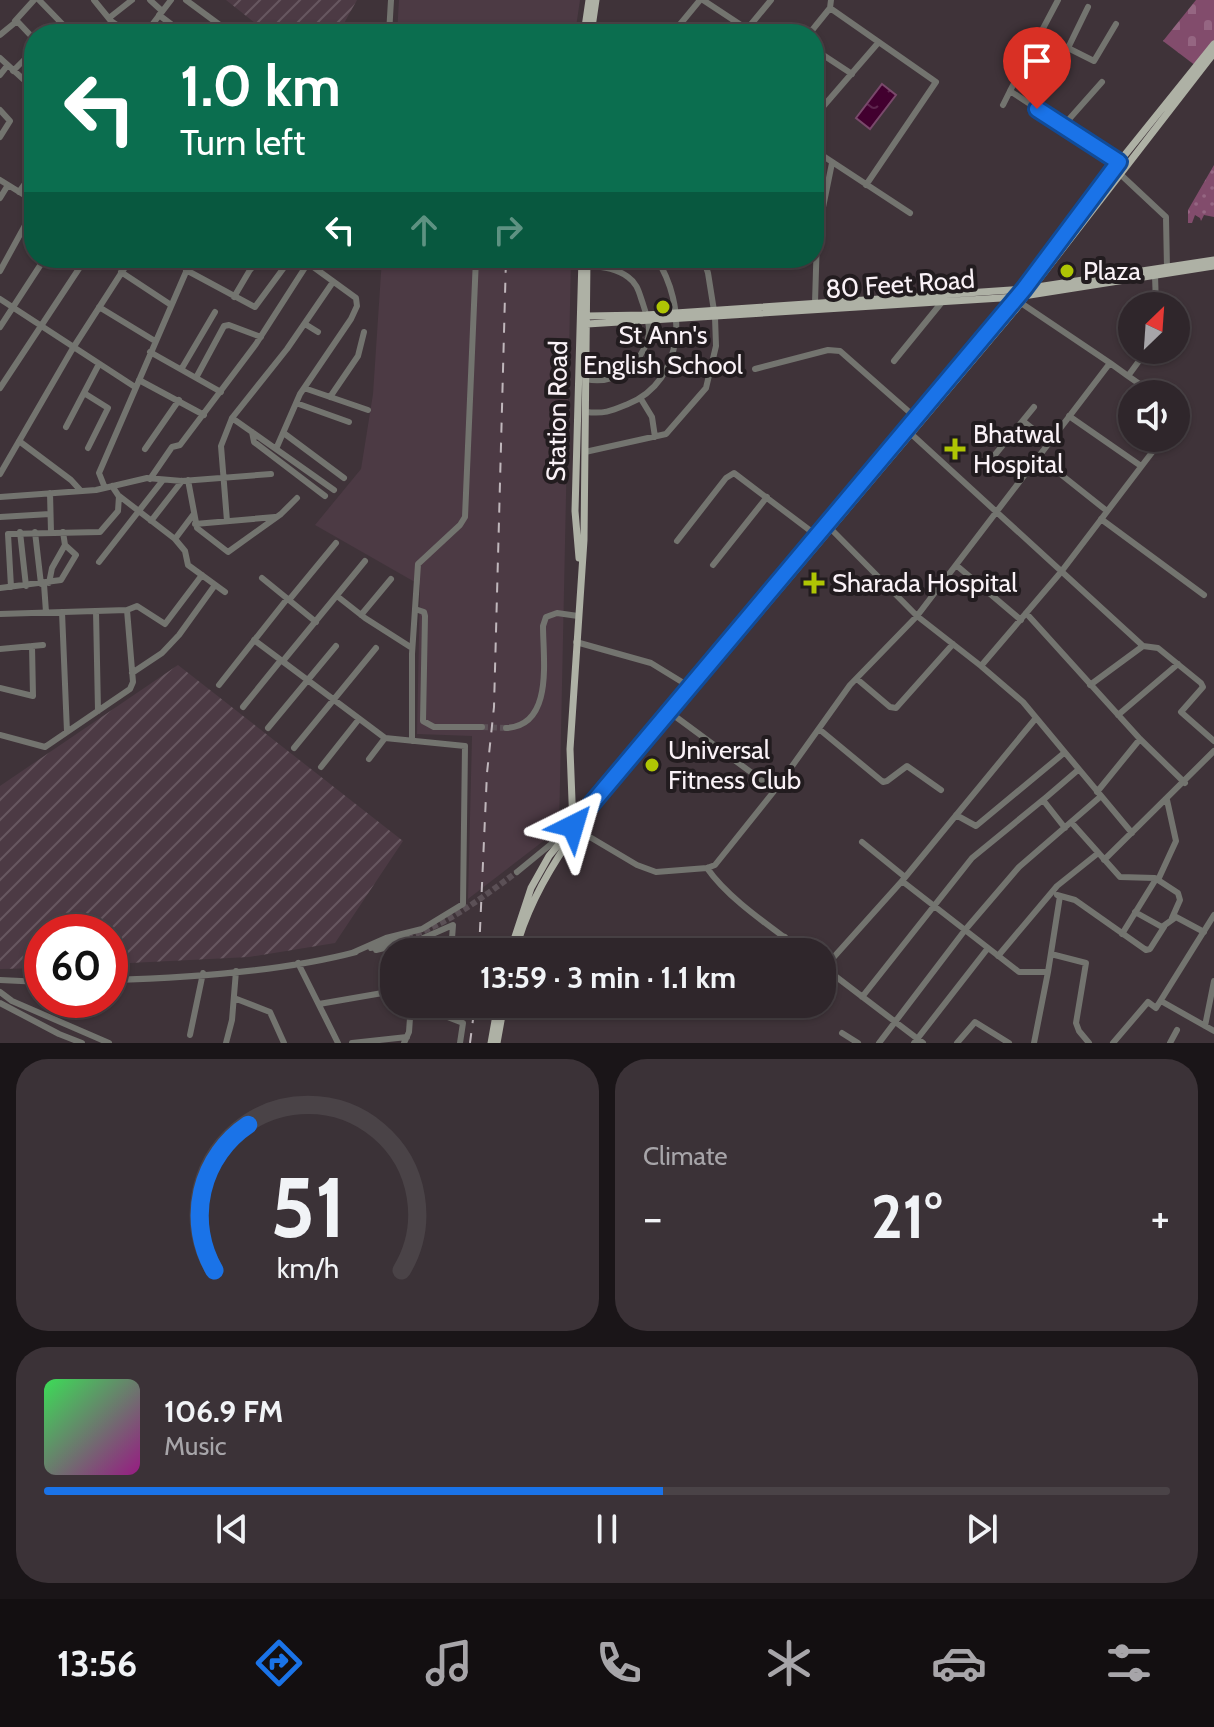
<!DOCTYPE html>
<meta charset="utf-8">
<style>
:root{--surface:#2f262b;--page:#3b3237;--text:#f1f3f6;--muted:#a7a5a9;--line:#4a4347;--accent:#1a73e8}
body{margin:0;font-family:Cabin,sans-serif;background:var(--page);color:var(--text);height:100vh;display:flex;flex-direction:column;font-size:30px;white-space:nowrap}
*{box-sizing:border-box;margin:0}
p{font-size:26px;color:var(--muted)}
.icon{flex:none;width:44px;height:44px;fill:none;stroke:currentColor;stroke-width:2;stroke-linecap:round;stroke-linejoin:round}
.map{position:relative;height:1043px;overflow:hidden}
.sheet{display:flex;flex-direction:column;gap:16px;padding:16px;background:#1a1518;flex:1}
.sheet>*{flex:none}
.banner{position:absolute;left:24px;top:24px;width:800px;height:244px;border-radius:32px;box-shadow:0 2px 6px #0004,0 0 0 2px var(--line);background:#0b6e4f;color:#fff;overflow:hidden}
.needle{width:52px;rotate:25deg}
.buttons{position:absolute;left:1118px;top:292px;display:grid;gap:16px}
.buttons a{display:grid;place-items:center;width:72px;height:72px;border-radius:50%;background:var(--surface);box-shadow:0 2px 6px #0004,0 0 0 2px var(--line);font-size:40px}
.speed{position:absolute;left:24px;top:914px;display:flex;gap:16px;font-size:40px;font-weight:700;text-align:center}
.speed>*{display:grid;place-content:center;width:104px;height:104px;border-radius:50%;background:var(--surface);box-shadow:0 2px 6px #0004,0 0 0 2px var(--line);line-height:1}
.speed .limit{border:12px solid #d22;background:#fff;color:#111}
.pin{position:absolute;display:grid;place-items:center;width:68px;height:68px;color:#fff;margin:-82px -34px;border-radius:50% 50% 50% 0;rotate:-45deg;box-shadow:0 0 8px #0007}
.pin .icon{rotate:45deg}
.me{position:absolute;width:88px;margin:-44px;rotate:40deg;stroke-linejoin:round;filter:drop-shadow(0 0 6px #0008)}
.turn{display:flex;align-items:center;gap:28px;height:168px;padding:0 24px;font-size:36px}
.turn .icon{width:104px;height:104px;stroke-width:2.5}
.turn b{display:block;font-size:56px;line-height:68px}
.lanes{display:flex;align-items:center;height:76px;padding:0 24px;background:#0003;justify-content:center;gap:40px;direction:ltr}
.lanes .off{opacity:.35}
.big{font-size:60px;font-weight:700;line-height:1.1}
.sheet .tile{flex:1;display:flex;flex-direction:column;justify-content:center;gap:12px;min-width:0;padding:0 28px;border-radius:32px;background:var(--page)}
.sheet .dial{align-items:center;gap:0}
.dial svg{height:208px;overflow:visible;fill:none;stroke:var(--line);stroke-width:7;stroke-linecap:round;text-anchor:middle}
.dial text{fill:var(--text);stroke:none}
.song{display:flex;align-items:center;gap:24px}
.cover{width:96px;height:96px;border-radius:12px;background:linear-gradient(135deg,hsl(130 70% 55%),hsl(310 70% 35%))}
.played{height:8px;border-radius:4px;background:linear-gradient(90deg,var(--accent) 55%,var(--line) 55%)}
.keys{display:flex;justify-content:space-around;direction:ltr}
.heat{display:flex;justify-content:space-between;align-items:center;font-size:44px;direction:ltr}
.sheet .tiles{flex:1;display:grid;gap:16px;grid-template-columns:1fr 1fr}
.tile:last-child{grid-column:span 2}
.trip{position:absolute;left:380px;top:938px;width:456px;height:80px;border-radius:32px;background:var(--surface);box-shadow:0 2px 6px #0004,0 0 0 2px var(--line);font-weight:700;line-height:80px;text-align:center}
.tabs{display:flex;height:128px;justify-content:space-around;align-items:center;background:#130f11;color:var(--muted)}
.tabs .icon{width:56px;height:56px}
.tabs .on{color:var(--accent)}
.tabs b{font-size:36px;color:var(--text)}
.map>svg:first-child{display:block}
.built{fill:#4c3a44}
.industrial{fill:url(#industrial-furrows)}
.grass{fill:url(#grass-dots)}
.cemetery{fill:url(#cemetery-stones)}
.water{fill:url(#water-ripples);stroke:#79496b;stroke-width:2}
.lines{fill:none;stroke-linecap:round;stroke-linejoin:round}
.minor-tunnel{stroke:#5b5056;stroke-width:6;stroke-dasharray:6 3;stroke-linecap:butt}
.minor{stroke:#73746f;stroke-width:6}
.major{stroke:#aeb1a5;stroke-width:7}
.rail{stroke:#c0b7bc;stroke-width:2;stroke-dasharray:10 10;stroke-linecap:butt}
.route-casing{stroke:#114b97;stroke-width:20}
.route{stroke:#1a73e8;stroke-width:14}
.poi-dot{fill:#afc504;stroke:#221c1f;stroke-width:3}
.labels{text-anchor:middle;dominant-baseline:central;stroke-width:8;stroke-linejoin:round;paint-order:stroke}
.poi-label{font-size:26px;fill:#faf2f7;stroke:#221c1f;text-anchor:start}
.street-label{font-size:26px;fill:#faf2f7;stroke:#221c1f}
</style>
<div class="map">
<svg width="1214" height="1043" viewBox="0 0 1214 1043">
<defs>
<pattern id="industrial-furrows" width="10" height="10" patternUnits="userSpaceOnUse" patternTransform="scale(2)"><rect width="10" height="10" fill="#4c3a44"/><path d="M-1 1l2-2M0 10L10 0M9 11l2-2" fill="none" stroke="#675760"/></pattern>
<pattern id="grass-dots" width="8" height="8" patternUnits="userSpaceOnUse" patternTransform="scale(2)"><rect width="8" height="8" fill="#824c6c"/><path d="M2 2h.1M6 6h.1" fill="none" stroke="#956682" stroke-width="1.8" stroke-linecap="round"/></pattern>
<pattern id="cemetery-stones" width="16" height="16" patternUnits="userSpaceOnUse" patternTransform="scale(2)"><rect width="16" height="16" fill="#824c6c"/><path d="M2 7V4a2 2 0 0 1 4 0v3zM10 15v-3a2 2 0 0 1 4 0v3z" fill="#956682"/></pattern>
<pattern id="water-ripples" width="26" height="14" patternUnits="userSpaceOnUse" patternTransform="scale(2)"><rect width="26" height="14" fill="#42002f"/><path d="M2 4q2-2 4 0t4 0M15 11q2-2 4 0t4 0" fill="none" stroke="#5e264e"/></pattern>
</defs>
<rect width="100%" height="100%" fill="#3f3339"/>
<!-- built -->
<path class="built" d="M399 0H580L575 34H397Z
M382 258H571L559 829 468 899 472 736 417 734 420 585 315 525 361 469 373 394Z"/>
<!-- industrial -->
<path class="industrial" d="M226 0H357L338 34H269Z
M178 665 403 841 335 943 249 957 110 964V932H42V968L0 969V786Z"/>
<!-- grass -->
<path class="grass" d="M1214 165V217L1204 215 1201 221 1200 218 1195 215 1192 223H1188V210Z"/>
<!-- cemetery -->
<path class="cemetery" d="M1196 0H1214V43L1196 66 1163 41Z"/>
<!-- water -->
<path class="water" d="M882 84 896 95 870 129 856 118Z"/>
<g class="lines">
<!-- minor-tunnel -->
<path class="minor-tunnel" d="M482 727 506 728
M407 937C447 925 483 897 517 872"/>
<!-- minor -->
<path class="minor" d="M39 0 72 34
M94 0 111 21 130 34
M150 0 162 11
M186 0 232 34
M703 0 747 29
M1058 0 1010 91 1122 164
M830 8 936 82 866 185
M159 15 184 34
M109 18 132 0
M15 21 34 0
M145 34 171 0
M389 34 391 0
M672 34 700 0
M743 34 771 0
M809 34 830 8 831 0
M1040 34 1094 61 1116 24
M0 35 17 21 34 39
M1068 48 1088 7
M814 49 852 74
M0 58 34 89
M13 71 34 50
M0 75 7 66
M1003 105 1010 91
M0 110 10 121 0 137
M814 122 821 109 878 43
M1063 126 1102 82
M814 150 910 213
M1119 173 1166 217 1167 268
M0 180 34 201
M19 192 34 171
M0 198 8 185
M232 258 251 269
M361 258 369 264
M186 270 255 307 291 258
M0 271 34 209
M121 272 171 305
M1155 275 1156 306
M234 297 257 258
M0 299 135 387
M815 303 817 237 832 163
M1021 303 1110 363
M99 307 155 341
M305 324 318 332
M0 327 45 258
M150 352 221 392
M894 361 942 302
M182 368 215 312
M755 369 828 350 840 351 916 418
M197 376 224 326 229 325 261 337
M1128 376 1154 394
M586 379C615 386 643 363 649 334 650 323 646 314 643 304 639 293 638 284 628 277 616 268 602 267 587 265
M139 380 204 415
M0 388 86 258
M304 388 368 410
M84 393 108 408 88 448
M330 397 358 356 364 332
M641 399 652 417 655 437
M296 403 349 422
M1176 410 1182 414 1176 421
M586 412C605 414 611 411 628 404 686 380 687 305 656 258
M1069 416 1141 466
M232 418 334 490
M1023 421 1050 442
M66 427 99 364
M908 431 1143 646 1158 648 1201 683 1203 687 1181 712 1214 741
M252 432 254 442 325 496
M285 434 344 478
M19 441 71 480 81 491
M145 449 179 400
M276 449 300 394 351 319 357 306 356 298 301 258
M585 452 666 434 706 388 716 346 715 317 708 273 703 258
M994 456 1034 407
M1039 457 1107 511
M0 474 73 348 131 258
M150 479 172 447 180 445 256 344 308 263
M188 480 197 528 228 552 281 514 297 498
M112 486 118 495 175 539 185 551 188 565 225 592
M105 488 99 473 192 258
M50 493 51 532
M0 497 96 490 147 478 182 481 271 474
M0 517 50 514
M1101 519 1204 595
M151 521 182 481
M227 521 221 446 232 418 287 349 333 282
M195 524 275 517
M828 526 917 616 981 666 1061 572 1163 438
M20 532 26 586
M35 532 41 584
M175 539 193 515
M677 541 726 478 734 473 820 538
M99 562 163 480
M713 565 767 497
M956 565 1021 620
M262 578 316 622
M49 583 52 568 65 545
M44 584 46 612
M11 587 8 534 100 532 118 511 119 496
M0 588 61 580 76 555 65 545 63 532
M337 596 365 618 412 648
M289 600 336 543
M415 609 424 612 425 616 423 721 434 727H482
M127 610 137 606 165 624 202 575
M96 611 98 711
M62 612 67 732
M1026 613 1140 739 1185 783
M0 614 127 610 133 682 130 689 45 747 0 735
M361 615 391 579
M254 640 385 738 465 746 463 904 422 929 386 938 352 953
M576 642 651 663 695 690
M0 649 43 645
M283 661 365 561
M981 666 1023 702 1132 833
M132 673 162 653 179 635 215 585
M857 679 890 707 896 708 953 644
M219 685 287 599
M1090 685 1143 646
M0 688 33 696 32 646
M243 707 281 660
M672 714 775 790
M1118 715 1178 664
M1036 718 902 881 1019 972H1048L1060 896
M268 728 336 646
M506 728C554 726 543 659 543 626L546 617 557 613 578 616
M819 729 883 782 887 781 907 766 941 790
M412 741V654L418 564 460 525 465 517 476 258
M294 748 376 648
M369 759 385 738
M321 767 359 719
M1097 792 1140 739
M956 815 976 826 1064 753
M1071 822 1120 877 1155 878 1178 893 1180 900 1172 918
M1065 828 1043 800 1078 770
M578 830 637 865 656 872 707 868 715 865 775 790 850 685 917 616 1110 363 1128 376 1147 350
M862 842 905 877
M1104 860 1214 751
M707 868C729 900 773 928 804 952
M517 872 567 831
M1158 880 1176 841 1167 800
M1057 895 1075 900 1146 950 1150 949 1164 927
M1135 912 1162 927 1176 917 1204 932
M1122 934 1156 879
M371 948 407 937
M376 950 421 939 453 925 451 952
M772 952 785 937
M1051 954 1086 963 1076 1023 1079 1031 1089 1043
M998 956 1057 886 1097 854
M298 963 338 1043
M822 966 923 1043
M824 968 902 881
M0 980 42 982
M110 980C185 978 284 971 356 952
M0 992 12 1001 109 1043
M862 997 972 858 1044 799
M234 998 270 1012 284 1043
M1161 1001 1214 1031
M0 1003 59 1034 82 1043
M319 1004 394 991
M446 1004 445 1016 463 1023 460 1043
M1205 1026 1214 981
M842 1033 858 1043
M190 1035 203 973
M226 1043 232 1020 236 971
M352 1043 407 1037
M404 1043 409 1032 411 1004
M879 1043 965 930 1019 867 1100 797
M914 1043 988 948
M957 1043 975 1022 1009 1043
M1034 1043 1048 972
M1113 1043 1148 1002 1156 1008 1214 915
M1170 1043 1177 1030"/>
<!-- major -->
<path class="major" d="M584 34 589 0
M591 34 596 0
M587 316 646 315 1024 289 1214 260
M587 324 1017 297 1214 266
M579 558 575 511 582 258
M726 653 1016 309 1214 53
M573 826 570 749 584 540 587 258
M510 952 531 888 549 856 1024 289 1099 187 1214 44
M515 952C540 856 617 782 679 708
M491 1043 498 1004
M497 1043 504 1004"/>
<!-- rail -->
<path class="rail" d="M479 952 487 773 494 707 506 258
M470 1043 475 1004"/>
</g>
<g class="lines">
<!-- route casing -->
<g class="route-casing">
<path id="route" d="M573 826 1024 289 1119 162 1037 109"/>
</g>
<!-- route -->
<use href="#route" class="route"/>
</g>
<!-- markers -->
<g class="poi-dot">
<circle cx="1067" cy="271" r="8"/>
<circle cx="663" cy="307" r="8"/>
<path d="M951 437h8v8h8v8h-8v8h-8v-8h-8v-8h8z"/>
<path d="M810 571h8v8h8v8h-8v8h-8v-8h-8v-8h8z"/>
<circle cx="652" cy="765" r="8"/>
</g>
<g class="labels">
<!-- poi labels -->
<g class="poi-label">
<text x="1083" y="271">Plaza</text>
<text x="663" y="335" text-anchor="middle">St Ann's<tspan x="663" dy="30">English School</tspan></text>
<text x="973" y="434">Bhatwal<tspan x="973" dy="30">Hospital</tspan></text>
<text x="832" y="583">Sharada Hospital</text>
<text x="668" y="750">Universal<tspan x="668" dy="30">Fitness Club</tspan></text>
</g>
<!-- street labels -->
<g class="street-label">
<text transform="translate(900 284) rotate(-4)">80 Feet Road</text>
<text transform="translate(557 411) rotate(-89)">Station Road</text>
</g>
</g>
</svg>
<div class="buttons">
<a><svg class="needle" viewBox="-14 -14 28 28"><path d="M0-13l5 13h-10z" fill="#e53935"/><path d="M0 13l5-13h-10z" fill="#a7a5a9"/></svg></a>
<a><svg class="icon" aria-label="sound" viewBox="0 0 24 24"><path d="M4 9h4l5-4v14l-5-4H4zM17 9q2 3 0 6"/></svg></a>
</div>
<div class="speed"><div class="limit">60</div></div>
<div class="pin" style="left:1037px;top:109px;background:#d93025"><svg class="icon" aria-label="arrive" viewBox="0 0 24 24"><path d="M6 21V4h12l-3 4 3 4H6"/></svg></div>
<svg class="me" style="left:573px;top:826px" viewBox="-20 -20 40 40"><path d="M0-17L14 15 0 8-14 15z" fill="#1a73e8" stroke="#fff" stroke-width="4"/></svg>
<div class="trip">13:59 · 3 min · 1.1 km</div>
<div class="banner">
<div class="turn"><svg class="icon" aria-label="left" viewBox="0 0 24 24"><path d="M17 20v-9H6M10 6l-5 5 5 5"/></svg><div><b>1.0 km</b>Turn left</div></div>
<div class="lanes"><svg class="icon" aria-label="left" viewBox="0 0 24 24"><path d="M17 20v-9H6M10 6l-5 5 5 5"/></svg><svg class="icon off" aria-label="ahead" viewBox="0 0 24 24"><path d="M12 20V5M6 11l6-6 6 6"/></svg><svg class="icon off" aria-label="right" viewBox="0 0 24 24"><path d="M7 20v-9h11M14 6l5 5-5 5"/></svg></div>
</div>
</div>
<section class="sheet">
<div class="tiles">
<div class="tile dial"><svg viewBox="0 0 100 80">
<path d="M14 69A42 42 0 1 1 86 69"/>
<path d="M14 69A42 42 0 0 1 27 13" stroke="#1a73e8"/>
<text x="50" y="56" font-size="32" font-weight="700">51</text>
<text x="50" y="72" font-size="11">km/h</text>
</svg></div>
<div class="tile"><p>Climate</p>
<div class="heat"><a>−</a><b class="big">21°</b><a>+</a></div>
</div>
<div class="tile">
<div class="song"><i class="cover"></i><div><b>106.9 FM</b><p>Music</p></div></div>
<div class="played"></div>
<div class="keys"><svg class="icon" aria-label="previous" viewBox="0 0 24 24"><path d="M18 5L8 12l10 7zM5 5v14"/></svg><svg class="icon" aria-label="pause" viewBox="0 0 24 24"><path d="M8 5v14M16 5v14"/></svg><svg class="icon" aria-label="next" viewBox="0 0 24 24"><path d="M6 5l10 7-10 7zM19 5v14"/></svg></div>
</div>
</div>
</section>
<nav class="tabs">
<b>13:56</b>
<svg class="icon on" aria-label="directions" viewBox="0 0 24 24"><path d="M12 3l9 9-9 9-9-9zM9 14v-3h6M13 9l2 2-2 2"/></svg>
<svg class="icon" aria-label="music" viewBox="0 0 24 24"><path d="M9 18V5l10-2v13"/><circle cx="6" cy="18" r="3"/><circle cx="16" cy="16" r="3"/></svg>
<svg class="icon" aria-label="phone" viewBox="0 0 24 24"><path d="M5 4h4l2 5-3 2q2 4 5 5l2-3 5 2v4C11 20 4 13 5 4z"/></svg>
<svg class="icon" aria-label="climate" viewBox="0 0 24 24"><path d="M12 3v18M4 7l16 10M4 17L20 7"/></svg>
<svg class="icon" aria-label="car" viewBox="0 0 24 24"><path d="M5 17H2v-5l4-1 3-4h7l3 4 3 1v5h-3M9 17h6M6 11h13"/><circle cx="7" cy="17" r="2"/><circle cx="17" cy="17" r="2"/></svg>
<svg class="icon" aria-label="filters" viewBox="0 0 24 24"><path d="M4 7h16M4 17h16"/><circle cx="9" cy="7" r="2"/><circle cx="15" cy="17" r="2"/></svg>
</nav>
